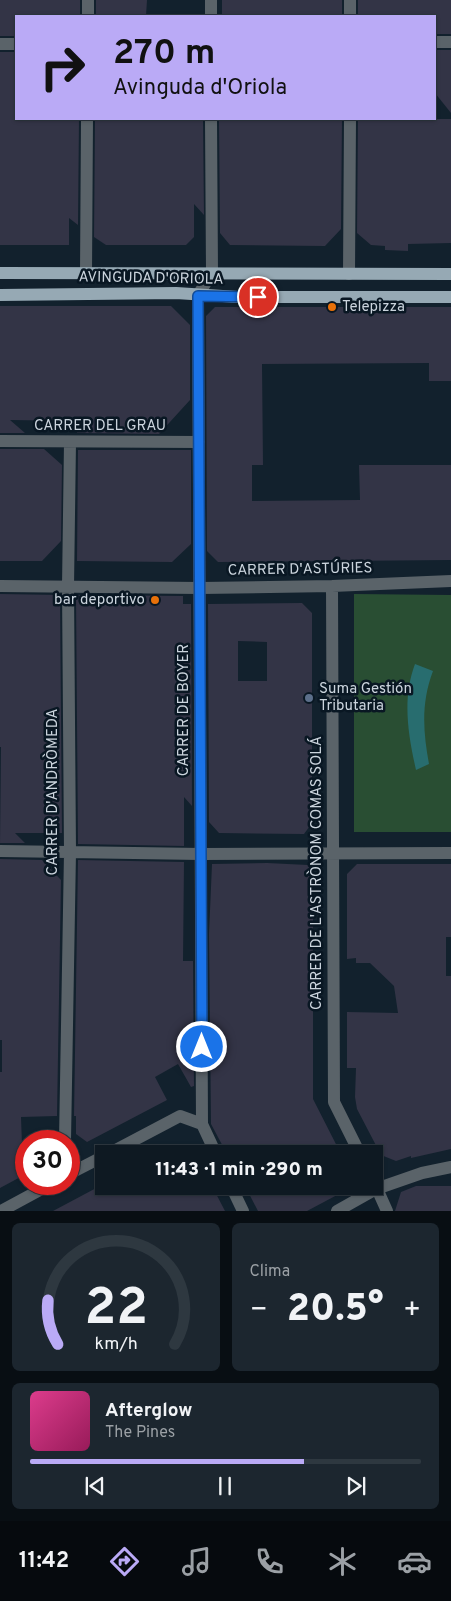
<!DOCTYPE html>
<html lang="es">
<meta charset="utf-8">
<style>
:root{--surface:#0e1922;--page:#1c262f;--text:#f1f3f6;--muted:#9ba0a5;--line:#2e3840;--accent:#baaaf6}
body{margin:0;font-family:Overpass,sans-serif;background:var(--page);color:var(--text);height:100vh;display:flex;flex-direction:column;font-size:19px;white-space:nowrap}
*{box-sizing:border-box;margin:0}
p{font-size:16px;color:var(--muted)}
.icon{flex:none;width:28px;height:28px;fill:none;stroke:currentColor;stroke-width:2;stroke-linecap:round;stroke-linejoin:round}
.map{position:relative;height:1211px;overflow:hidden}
.side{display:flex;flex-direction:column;gap:12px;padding:12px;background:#080e13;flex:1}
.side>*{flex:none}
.top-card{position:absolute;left:15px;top:15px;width:421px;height:105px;border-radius:0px;box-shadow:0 1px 4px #0004,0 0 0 1px var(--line);background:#baaaf6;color:#111;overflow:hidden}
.speed{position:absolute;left:15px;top:1130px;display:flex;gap:10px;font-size:25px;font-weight:700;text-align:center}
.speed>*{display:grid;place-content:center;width:65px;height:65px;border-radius:50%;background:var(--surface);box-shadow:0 1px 4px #0004,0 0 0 1px var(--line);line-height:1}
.speed .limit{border:8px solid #d22;background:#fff;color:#111}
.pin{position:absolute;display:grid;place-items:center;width:42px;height:42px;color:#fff;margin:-21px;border:2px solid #fff;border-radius:50%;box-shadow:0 1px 5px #0007}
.me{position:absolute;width:55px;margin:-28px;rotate:0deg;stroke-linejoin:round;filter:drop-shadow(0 0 4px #0008)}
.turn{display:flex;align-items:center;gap:18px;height:105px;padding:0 15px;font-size:22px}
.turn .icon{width:65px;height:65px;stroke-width:2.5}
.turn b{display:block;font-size:35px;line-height:42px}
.big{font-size:38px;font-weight:800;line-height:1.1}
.side .tile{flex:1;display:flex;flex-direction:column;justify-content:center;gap:8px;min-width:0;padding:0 18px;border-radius:8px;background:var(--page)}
.side .dial{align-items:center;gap:0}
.dial svg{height:130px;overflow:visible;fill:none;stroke:var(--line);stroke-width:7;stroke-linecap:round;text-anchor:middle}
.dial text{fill:var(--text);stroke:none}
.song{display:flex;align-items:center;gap:15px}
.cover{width:60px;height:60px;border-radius:8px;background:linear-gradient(135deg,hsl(330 70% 55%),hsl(330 70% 35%))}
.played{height:5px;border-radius:2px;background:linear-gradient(90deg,var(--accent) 70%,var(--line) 70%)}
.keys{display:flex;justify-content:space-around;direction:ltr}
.heat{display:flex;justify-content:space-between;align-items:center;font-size:28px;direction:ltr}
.side .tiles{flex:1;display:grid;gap:12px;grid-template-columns:1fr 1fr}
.tile:last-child{grid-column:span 2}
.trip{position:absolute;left:95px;top:1145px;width:288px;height:50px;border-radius:0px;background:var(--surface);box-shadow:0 1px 4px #0004,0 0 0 1px var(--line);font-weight:800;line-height:50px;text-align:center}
.dock{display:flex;height:80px;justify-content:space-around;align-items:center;background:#060a0e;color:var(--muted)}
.dock .icon{width:35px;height:35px}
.dock .selected{color:var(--accent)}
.dock b{font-size:22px;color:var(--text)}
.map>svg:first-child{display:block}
.green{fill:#294e33}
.water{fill:#286d6f}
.building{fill:#333446;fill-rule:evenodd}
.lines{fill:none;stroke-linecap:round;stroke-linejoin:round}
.minor{stroke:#5a6369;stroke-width:12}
.major{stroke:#96a9b4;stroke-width:12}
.route-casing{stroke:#114b97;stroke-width:12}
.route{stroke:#1a73e8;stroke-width:9}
.food-dot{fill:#e8710a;stroke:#091723;stroke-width:2}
.service-dot{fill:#5c6f8a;stroke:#091723;stroke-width:2}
.labels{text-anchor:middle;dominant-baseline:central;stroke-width:5;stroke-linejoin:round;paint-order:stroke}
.street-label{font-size:15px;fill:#cbd4dd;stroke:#091723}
.poi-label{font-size:15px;fill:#cbd4dd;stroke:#091723;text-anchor:start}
</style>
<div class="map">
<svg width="451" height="1211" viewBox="0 0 451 1211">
<rect width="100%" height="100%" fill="#12212d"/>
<!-- green -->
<path class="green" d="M354 594 451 595V832H354Z"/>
<!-- water -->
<path class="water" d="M415 664 433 671C421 703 423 731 429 764L416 770C408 734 402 699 415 664Z"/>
<!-- building -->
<path class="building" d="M0 0H80V16H16V36H0Z
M96 0H147L146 16H96Z
M222 0H342V16H222Z
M358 0H451V34H435V16H358Z
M435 50H451V113L435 93Z
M0 52H16V119H79L78 225 69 218V245H0Z
M95 119H203L204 215 194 204V237L186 245H106L94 237Z
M219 119H342L341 229 325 246 230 245 220 233Z
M358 119H451V243L408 244V251L385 250V246L371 245 357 233Z
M0 306H171L190 325V400L159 434 77 433V421L10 420 25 433H0Z
M215 307H451V381H429V363L262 364 263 465H252V501L360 500 359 465H451V560L218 562 207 551 206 316Z
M0 449H44L62 465 61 541 42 561H0Z
M78 450H191V544L172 562 77 561Z
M0 594 60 595 62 833H15L25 843H0L1 747H0Z
M76 595 183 596V604H191L192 806 184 797V846L78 844Z
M302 603 312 613V823L304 834 219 833 209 822 208 604ZM238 641 267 642V681H238Z
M0 859 42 860 61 880 57 1116 21 1117 22 1145H26V1174L0 1188V1072H2V1040H0Z
M78 860 184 862 183 961H193L194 1086 191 1087 178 1064 155 1077 167 1100 87 1142 76 1134V1116H74Z
M267 863 308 865 313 868V1099L341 1154H227L211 1124 209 934 212 864Z
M357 864H451V937H446V976H451V1149L411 1158V1156L396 1161 381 1155 357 1109 355 1097 356 1068H347V1012L398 1013 394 986 370 963H356V958L347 959V874Z
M100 1186H212L225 1211H53Z
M245 1186H354L307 1211H258Z
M416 1186H451V1211H395L401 1192Z"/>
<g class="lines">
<!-- minor -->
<path class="minor" d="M350 0V16
M88 16V0
M211 16V0
M435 42H451
M0 44H16
M211 119 212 273 198 295 202 1124 216 1154
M86 273 87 119
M349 274 350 119
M0 441 199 442
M0 586 200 588 332 586 451 581
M332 586 334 1102 360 1154
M0 851 201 854 451 853
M65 1141 70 852 68 587 70 442
M108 1154 180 1116 202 1124
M69 1174 104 1156
M374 1182 387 1211
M231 1186 243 1211
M1 1211 51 1184
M337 1211 376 1189 422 1173 451 1167"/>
<!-- major -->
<path class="major" d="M0 273 451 274
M0 295 176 293 238 297H451"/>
</g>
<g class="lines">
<!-- route casing -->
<g class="route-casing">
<path id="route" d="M202 1047 198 296 258 297"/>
</g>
<!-- route -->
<use href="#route" class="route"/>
</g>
<!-- markers -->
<g class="food-dot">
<circle cx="332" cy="307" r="5"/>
<circle cx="155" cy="600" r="5"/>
</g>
<circle class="service-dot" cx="309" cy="698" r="5"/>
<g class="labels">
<!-- street labels -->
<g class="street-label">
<text transform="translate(151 279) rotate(1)">AVINGUDA D'ORIOLA</text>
<text x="100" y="426">CARRER DEL GRAU</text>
<text transform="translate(300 570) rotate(-1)">CARRER D'ASTÚRIES</text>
<text transform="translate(184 710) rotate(-90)">CARRER DE BOYER</text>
<text transform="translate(53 792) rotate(-90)">CARRER D'ANDRÒMEDA</text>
<text transform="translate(317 873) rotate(-90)">CARRER DE L'ASTRÒNOM COMAS SOLÁ</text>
</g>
<!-- poi labels -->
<g class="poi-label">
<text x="342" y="307">Telepizza</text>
<text x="145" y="600" text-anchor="end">bar deportivo</text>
<text x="319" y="689">Suma Gestión<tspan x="319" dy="17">Tributaria</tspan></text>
</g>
</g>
</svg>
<div class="speed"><div class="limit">30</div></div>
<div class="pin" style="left:258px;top:297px;background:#d93025"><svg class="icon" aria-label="arrive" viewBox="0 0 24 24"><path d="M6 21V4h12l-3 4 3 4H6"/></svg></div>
<svg class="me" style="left:202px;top:1047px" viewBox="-20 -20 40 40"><circle r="17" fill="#1a73e8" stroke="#fff" stroke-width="3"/><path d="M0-11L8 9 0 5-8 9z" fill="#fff"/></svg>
<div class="trip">11:43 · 1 min · 290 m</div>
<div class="top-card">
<div class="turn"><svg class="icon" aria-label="right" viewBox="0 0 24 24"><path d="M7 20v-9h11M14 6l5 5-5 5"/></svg><div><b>270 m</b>Avinguda d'Oriola</div></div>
</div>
</div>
<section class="side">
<div class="tiles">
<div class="tile dial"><svg viewBox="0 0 100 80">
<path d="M14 69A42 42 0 1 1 86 69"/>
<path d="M14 69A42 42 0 0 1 8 42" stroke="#baaaf6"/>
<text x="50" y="56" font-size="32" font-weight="700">22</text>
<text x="50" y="72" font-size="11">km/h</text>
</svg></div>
<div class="tile"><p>Clima</p>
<div class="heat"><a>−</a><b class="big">20.5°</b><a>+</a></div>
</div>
<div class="tile">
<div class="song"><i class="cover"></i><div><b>Afterglow</b><p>The Pines</p></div></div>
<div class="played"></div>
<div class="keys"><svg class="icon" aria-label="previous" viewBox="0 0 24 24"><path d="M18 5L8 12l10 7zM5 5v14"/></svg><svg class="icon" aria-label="pause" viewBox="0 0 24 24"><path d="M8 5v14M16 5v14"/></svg><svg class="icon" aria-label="next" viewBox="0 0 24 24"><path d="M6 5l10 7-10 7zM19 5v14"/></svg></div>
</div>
</div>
</section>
<nav class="dock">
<b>11:42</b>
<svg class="icon selected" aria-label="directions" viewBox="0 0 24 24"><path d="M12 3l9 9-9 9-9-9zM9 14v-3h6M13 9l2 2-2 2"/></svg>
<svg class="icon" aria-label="music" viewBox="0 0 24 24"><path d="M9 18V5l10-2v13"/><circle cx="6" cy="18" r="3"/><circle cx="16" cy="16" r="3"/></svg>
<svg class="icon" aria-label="phone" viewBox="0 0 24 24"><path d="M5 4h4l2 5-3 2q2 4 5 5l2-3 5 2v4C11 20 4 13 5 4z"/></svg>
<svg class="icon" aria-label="climate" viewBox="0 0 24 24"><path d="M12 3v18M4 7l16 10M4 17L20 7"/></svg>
<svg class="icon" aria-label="car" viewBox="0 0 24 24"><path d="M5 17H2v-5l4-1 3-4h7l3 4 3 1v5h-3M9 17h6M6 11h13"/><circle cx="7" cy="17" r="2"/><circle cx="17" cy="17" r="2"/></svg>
</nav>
